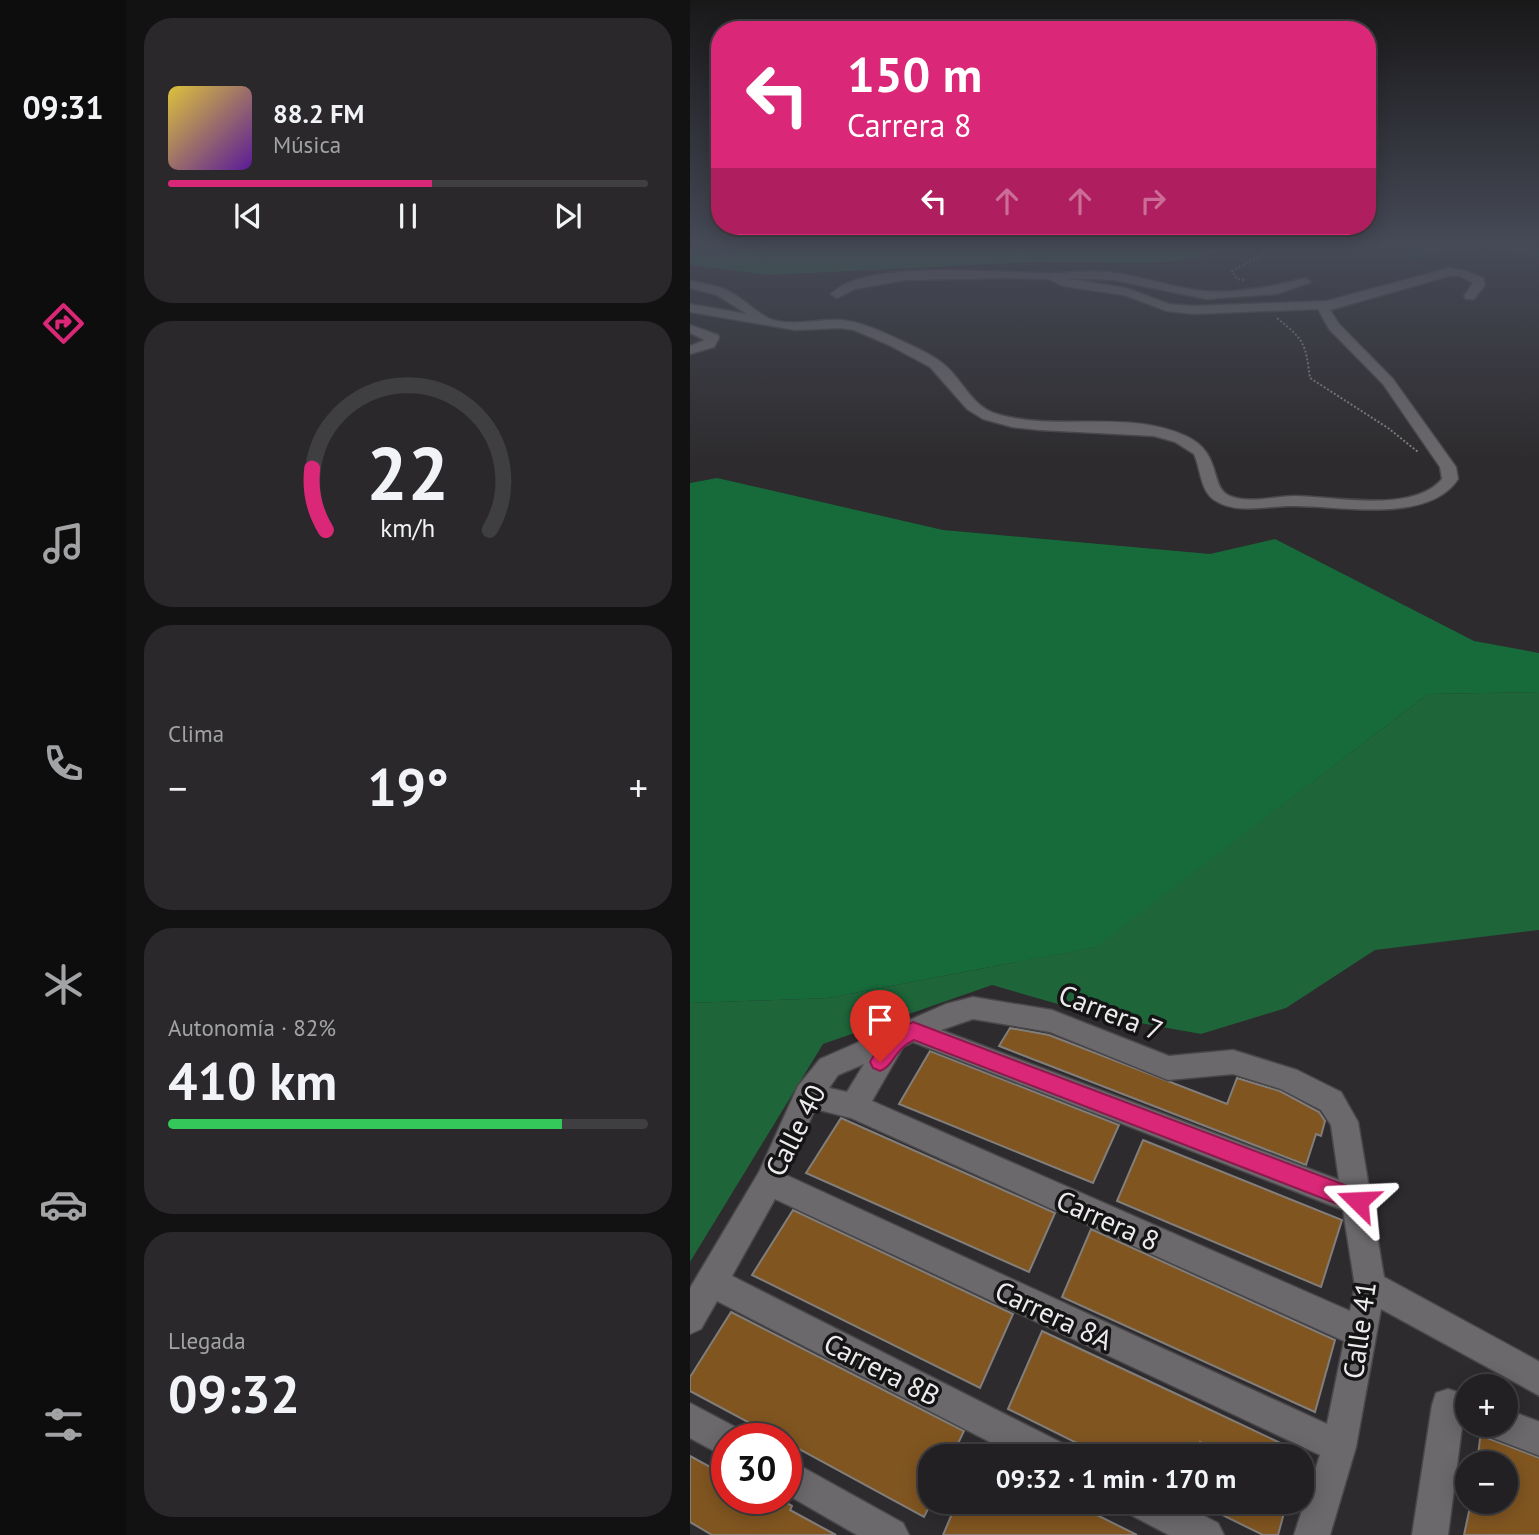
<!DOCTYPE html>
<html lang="es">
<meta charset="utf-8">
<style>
:root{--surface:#222022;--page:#2a282a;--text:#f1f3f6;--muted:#a2a3a5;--line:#3f3e40;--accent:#db2777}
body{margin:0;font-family:"PT Sans",sans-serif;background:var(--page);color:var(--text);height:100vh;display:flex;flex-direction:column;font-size:26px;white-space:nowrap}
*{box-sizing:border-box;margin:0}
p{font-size:23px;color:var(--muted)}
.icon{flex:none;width:38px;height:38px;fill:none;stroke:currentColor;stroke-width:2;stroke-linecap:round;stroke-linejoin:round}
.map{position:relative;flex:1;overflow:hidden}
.drawer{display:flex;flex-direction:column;gap:18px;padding:18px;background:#131213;width:564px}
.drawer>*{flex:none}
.guide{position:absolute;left:21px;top:21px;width:665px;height:214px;border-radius:28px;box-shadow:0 4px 18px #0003,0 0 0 2px var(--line);background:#db2777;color:#fff;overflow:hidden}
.fabs{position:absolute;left:765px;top:1374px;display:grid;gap:14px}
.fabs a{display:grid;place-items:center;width:63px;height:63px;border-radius:50%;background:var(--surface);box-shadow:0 4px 18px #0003,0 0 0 2px var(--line);font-size:35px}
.speed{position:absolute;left:21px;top:1423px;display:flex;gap:14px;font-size:35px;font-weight:700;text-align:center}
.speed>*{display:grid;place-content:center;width:91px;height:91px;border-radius:50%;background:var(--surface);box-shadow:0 4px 18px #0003,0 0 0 2px var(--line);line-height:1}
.speed .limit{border:10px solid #d22;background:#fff;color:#111}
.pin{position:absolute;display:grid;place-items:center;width:60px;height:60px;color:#fff;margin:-72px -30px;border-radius:50% 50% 50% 0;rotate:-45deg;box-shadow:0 0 7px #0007}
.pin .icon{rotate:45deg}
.me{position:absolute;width:77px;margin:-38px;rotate:291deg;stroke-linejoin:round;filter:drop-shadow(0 0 5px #0008)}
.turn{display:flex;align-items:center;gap:24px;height:147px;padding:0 21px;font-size:32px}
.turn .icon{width:91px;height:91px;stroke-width:2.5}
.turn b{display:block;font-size:49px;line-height:60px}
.lanes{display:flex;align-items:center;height:66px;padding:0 21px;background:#0003;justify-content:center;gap:35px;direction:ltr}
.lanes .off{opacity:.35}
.big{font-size:52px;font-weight:800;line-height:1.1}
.drawer .widget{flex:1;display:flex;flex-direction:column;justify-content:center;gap:10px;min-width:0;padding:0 24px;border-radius:28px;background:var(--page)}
.drawer .dial{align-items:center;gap:0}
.dial svg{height:182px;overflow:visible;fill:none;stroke:var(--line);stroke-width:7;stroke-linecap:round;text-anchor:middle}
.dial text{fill:var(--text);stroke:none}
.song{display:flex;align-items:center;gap:21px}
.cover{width:84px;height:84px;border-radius:10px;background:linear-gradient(135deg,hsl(50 70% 55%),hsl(270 70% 35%))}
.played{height:7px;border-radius:4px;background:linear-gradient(90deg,var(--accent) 55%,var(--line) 55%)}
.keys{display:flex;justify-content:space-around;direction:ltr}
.heat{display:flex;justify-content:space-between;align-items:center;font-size:38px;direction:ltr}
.charge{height:10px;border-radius:5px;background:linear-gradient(90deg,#34c759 82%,var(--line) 0)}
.trip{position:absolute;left:228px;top:1444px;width:396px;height:70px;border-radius:28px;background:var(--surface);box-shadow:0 4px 18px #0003,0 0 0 2px var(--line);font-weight:800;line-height:70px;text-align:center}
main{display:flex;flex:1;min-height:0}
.tab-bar{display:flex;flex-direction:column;width:126px;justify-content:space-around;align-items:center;background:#0e0d0e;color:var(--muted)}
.tab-bar .icon{width:49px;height:49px}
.tab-bar .on{color:var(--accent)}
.tab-bar b{font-size:32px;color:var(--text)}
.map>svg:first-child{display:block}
.green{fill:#1e653a}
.forest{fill:#176b3b}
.building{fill:#805520;stroke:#817e7c;stroke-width:2}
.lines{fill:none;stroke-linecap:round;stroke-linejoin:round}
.minor-casing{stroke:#494749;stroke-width:3}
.path{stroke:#838183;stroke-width:2;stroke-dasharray:2 2;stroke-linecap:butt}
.minor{fill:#6c696c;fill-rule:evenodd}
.route{fill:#db2777;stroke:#8e194d;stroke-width:2}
.labels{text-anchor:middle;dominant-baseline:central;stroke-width:7;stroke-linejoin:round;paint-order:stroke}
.near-street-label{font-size:28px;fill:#eceaec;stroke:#151415}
</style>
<main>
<nav class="tab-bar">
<b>09:31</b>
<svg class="icon on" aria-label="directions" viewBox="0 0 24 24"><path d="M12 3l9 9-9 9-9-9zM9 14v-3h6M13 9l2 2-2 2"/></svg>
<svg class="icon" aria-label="music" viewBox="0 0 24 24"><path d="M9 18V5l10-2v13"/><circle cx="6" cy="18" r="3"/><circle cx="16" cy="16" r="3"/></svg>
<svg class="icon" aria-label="phone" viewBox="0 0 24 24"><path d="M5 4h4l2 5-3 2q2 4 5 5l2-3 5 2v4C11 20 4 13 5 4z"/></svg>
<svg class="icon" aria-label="climate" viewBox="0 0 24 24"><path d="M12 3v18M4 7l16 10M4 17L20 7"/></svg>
<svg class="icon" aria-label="car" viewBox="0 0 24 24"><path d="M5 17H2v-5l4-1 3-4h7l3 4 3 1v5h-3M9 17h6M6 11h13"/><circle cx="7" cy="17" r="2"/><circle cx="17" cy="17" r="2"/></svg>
<svg class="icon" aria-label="filters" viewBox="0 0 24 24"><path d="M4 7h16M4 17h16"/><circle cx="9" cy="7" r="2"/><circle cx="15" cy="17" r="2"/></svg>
</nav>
<section class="drawer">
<div class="widget">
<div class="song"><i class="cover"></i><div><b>88.2 FM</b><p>Música</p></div></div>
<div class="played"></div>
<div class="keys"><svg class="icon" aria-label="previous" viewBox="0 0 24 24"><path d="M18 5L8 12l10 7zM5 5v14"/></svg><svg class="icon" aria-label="pause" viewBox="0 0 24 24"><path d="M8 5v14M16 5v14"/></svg><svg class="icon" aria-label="next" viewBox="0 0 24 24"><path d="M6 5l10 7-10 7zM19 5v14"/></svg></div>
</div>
<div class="widget dial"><svg viewBox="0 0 100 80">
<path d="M14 69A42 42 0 1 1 86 69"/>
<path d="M14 69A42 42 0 0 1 8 42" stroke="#db2777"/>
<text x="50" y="56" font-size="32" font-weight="700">22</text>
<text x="50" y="72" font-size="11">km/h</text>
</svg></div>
<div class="widget"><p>Clima</p>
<div class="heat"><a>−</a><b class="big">19°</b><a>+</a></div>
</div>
<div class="widget"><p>Autonomía · 82%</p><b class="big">410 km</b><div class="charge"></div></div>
<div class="widget"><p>Llegada</p><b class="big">09:32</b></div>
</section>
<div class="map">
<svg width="850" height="1535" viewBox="0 0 850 1535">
<rect width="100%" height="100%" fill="#2d2b2d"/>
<!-- green -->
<path class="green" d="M849 692V930L685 950 596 1008 511 1034 406 1015 302 985 133 1044 0 1262V1003L138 998 405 947 738 694Z"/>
<!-- forest -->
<path class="forest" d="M0 247H543L507 259 459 263 345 262 78 275 0 265Z
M719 247H849V257L800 248 755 250 717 259Z
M27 478 253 530 520 554 585 539 784 641 849 653V692L738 694 406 947 138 998 0 1003V483Z"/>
<!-- building -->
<path class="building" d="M320 1028 359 1035 537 1104 547 1078 590 1091 629 1112 635 1121 631 1136 626 1134 616 1165 309 1046Z
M240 1051 429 1125 403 1183 209 1104Z
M151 1118 365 1213 339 1272 116 1173Z
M453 1140 652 1220 631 1287 427 1201Z
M103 1210 323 1314 290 1388 62 1275Z
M401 1229 645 1340 625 1412 372 1297Z
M41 1312 274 1431 262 1456H240V1505L234 1517 96 1442V1438L84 1436 0 1391V1377Z
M352 1331 510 1405 618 1456H538L510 1442 505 1456H413L318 1409Z
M791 1431 797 1438 850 1458V1535H774L781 1502H816V1463H787Z
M0 1456 37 1476V1498H88L102 1506 100 1510 146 1535H22L0 1522Z
M267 1502H381L447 1535H253Z
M506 1502H597L588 1535H573Z"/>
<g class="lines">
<!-- minor casing -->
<g class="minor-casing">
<path id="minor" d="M759 268 776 271 793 278 795 285 784 299H776L774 296 783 283 770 276H759L640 310 649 324 703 379 766 467 768 479C739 524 650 506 605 506 581 505 548 515 526 501 510 492 511 469 504 454L485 442 464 436 350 430 322 427 293 419 277 409 240 367 199 345 164 330 150 328 105 330 0 312V304L57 314 27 295 0 288V282L3 281C13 284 24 285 34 289 50 295 64 311 78 318 100 328 128 318 152 320 172 322 193 332 212 341 227 348 245 356 257 367 274 383 283 407 307 414 367 432 437 409 496 436 533 453 519 487 540 496 558 504 585 496 604 496 644 496 722 514 752 479L750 467 693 384 639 329 628 309 504 314 477 311 434 295 373 286 359 279 317 278 215 280 165 289 147 298 141 294C177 257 316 275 367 273 386 272 405 270 425 273 455 277 484 288 514 291 547 294 584 286 615 278L621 282 587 294 516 299 424 280 375 278 436 288 479 304 504 306 637 301Z
M0 325 28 335 29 338 24 347 0 354V346L15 340 0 333Z
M283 997 362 1010 479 1056 543 1050 607 1070 651 1092 668 1122 694 1277 850 1362V1396L691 1309 666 1447 640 1535H604L630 1455 85 1199 42 1276 374 1444 379 1456H327L27 1301 11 1329 0 1334V1288L69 1172 108 1086 130 1059 256 1004ZM283 1019 360 1032 478 1080 543 1074 591 1089 631 1110 641 1125 649 1180 251 1030ZM223 1042 653 1210 665 1286 660 1311 182 1101 213 1047ZM174 1064 157 1092 139 1088 148 1075ZM125 1109 161 1118 654 1341 637 1424 96 1175Z
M758 1389 777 1395V1424H787L777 1429 772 1427 758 1535H722L742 1405 746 1393Z
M0 1403 49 1429 53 1438H37V1458L0 1438Z
M816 1409 850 1422V1456L798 1436 794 1424H816Z
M96 1458 213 1523 219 1535H167L96 1494Z
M434 1502H487L528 1523 534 1535H479L439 1514Z"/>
</g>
<!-- path -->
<path class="path" d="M554 280 547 279 542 271 573 255 580 247
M587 318C615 341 615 342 620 378L698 428 728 452"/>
<!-- minor -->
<use href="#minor" class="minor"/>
</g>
<!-- sky -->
<linearGradient id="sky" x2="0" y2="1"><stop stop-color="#191819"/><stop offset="0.53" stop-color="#464a57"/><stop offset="1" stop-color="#464a57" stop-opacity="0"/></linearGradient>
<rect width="850" height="462" fill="url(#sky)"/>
<!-- route -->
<path class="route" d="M223 1022 668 1190 676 1193 679 1201 676 1209 668 1212 224 1040C204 1049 204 1066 190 1071L183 1068 180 1062 196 1034Z"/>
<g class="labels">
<!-- near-street labels -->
<g class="near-street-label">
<text transform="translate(421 1012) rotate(21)">Carrera 7</text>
<text transform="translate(105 1130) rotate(-63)">Calle 40</text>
<text transform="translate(418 1220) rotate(24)">Carrera 8</text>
<text transform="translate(364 1315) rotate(25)">Carrera 8A</text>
<text transform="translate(669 1330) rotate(-82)">Calle 41</text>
<text transform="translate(192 1369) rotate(27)">Carrera 8B</text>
</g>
</g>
</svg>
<div class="fabs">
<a>+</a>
<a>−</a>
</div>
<div class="speed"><div class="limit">30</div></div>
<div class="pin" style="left:190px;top:1062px;background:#d93025"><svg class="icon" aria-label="arrive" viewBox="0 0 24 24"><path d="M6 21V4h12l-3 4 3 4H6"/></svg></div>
<svg class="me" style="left:668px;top:1201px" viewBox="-20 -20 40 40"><path d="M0-17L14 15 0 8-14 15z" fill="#db2777" stroke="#fff" stroke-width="4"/></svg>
<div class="trip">09:32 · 1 min · 170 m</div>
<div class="guide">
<div class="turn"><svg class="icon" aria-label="left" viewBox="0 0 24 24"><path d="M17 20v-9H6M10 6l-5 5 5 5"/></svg><div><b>150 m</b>Carrera 8</div></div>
<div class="lanes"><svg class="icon" aria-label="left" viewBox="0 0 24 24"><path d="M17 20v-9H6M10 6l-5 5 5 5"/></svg><svg class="icon off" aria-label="ahead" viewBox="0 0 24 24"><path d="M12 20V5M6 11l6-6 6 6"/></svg><svg class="icon off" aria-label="ahead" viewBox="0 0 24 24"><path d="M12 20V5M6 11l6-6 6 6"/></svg><svg class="icon off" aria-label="right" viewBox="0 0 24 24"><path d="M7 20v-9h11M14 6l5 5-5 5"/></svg></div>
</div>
</div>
</main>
